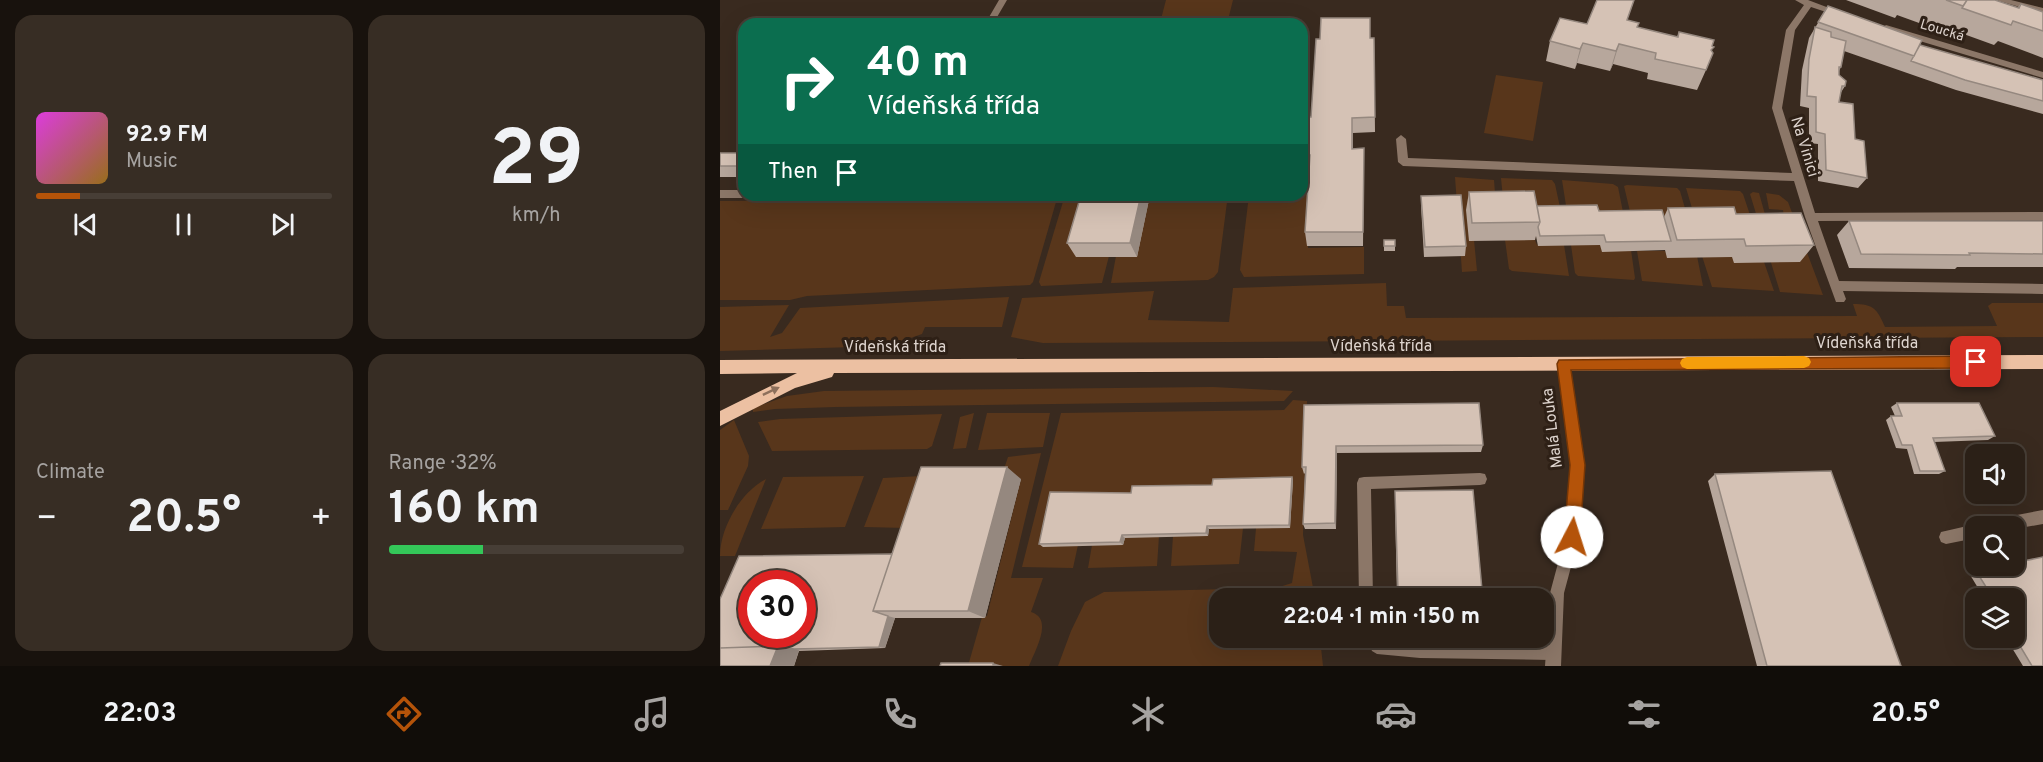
<!DOCTYPE html>
<meta charset="utf-8">
<style>
:root{--surface:#2b2017;--page:#372d24;--text:#f1f3f6;--muted:#a6a3a1;--line:#473e36;--accent:#b45309}
body{margin:0;font-family:Overpass,sans-serif;background:var(--page);color:var(--text);height:100vh;display:flex;flex-direction:column;font-size:22px;white-space:nowrap}
*{box-sizing:border-box;margin:0}
p{font-size:20px;color:var(--muted)}
.icon{flex:none;width:33px;height:33px;fill:none;stroke:currentColor;stroke-width:2;stroke-linecap:round;stroke-linejoin:round}
.map{position:relative;flex:1;overflow:hidden}
.sheet{display:flex;flex-direction:column;gap:15px;padding:15px;background:#18120d;width:720px}
.sheet>*{flex:none}
.top-card{position:absolute;left:18px;top:18px;width:570px;height:183px;border-radius:18px;box-shadow:0 6px 24px #0002,0 0 0 2px var(--line);background:#0b6e4f;color:#fff;overflow:hidden}
.buttons{position:absolute;left:1245px;top:444px;display:grid;gap:12px}
.buttons a{display:grid;place-items:center;width:60px;height:60px;border-radius:12px;background:var(--surface);box-shadow:0 6px 24px #0002,0 0 0 2px var(--line);font-size:30px}
.speed{position:absolute;left:18px;top:570px;display:flex;gap:12px;font-size:30px;font-weight:700;text-align:center}
.speed>*{display:grid;place-content:center;width:78px;height:78px;border-radius:50%;background:var(--surface);box-shadow:0 6px 24px #0002,0 0 0 2px var(--line);line-height:1}
.speed .limit{border:9px solid #d22;background:#fff;color:#111}
.pin{position:absolute;display:grid;place-items:center;width:51px;height:51px;color:#fff;margin:-26px;border-radius:12px;box-shadow:0 3px 9px #0006}
.me{position:absolute;width:66px;margin:-33px;rotate:5deg;stroke-linejoin:round;filter:drop-shadow(0 0 4px #0008)}
.turn{display:flex;align-items:center;gap:21px;height:126px;padding:0 30px;font-size:27px}
.turn .icon{width:78px;height:78px;stroke-width:2.5}
.turn b{display:block;font-size:42px;line-height:51px}
.then{display:flex;align-items:center;height:57px;padding:0 30px;background:#0003;gap:12px;font-size:22px}
.big{font-size:45px;font-weight:700;line-height:1.1}
.sheet .card{flex:1;display:flex;flex-direction:column;justify-content:center;gap:9px;min-width:0;padding:0 21px;border-radius:18px;background:var(--page)}
.sheet .dial{align-items:center;gap:0}
.dial b{font-size:78px;line-height:1}
.song{display:flex;align-items:center;gap:18px}
.cover{width:72px;height:72px;border-radius:9px;background:linear-gradient(135deg,hsl(300 70% 55%),hsl(40 70% 35%))}
.played{height:6px;border-radius:3px;background:linear-gradient(90deg,var(--accent) 15%,var(--line) 15%)}
.keys{display:flex;justify-content:space-around;direction:ltr}
.heat{display:flex;justify-content:space-between;align-items:center;font-size:33px;direction:ltr}
.charge{height:9px;border-radius:4px;background:linear-gradient(90deg,#34c759 32%,var(--line) 0)}
.sheet .tiles{flex:1;display:grid;gap:15px;grid-template-columns:repeat(2,1fr)}
.trip{position:absolute;left:489px;top:588px;width:345px;height:60px;border-radius:18px;background:var(--surface);box-shadow:0 6px 24px #0002,0 0 0 2px var(--line);font-weight:700;line-height:60px;text-align:center}
.menu{display:flex;height:96px;justify-content:space-around;align-items:center;background:#110d09;color:var(--muted)}
.menu .icon{width:42px;height:42px}
.menu .on{color:var(--accent)}
.menu b{font-size:27px;color:var(--text)}
main{display:flex;flex:1;min-height:0}
.map>svg:first-child{display:block}
.green{fill:#58361b}
.lines{fill:none;stroke-linecap:round;stroke-linejoin:round}
.service{fill:#8c7768;fill-rule:evenodd}
.minor{fill:#8c7768;fill-rule:evenodd}
.primary{fill:#ecc0a2;fill-rule:evenodd}
.wall{fill:#b7a79c}
.shaded-wall{fill:#95887f}
.building{fill:#d5c2b5;stroke:#95887f;stroke-width:1.5;fill-rule:evenodd}
.oneway{fill:#8d705c}
.route{fill:#b45309;stroke:#753606;stroke-width:1.5}
.slow{fill:#f59e0b}
.labels{text-anchor:middle;dominant-baseline:central;stroke-width:6;stroke-linejoin:round;paint-order:stroke}
.far-street-label{font-size:14px;fill:#ded4ce;stroke:#2e2016}
.street-label{font-size:16px;fill:#ded4ce;stroke:#2e2016}
</style>
<main>
<section class="sheet">
<div class="tiles">
<div class="card">
<div class="song"><i class="cover"></i><div><b>92.9 FM</b><p>Music</p></div></div>
<div class="played"></div>
<div class="keys"><svg class="icon" aria-label="previous" viewBox="0 0 24 24"><path d="M18 5L8 12l10 7zM5 5v14"/></svg><svg class="icon" aria-label="pause" viewBox="0 0 24 24"><path d="M8 5v14M16 5v14"/></svg><svg class="icon" aria-label="next" viewBox="0 0 24 24"><path d="M6 5l10 7-10 7zM19 5v14"/></svg></div>
</div>
<div class="card dial"><b>29</b><p>km/h</p></div>
<div class="card"><p>Climate</p>
<div class="heat"><a>−</a><b class="big">20.5°</b><a>+</a></div>
</div>
<div class="card"><p>Range · 32%</p><b class="big">160 km</b><div class="charge"></div></div>
</div>
</section>
<div class="map">
<svg width="1323" height="666" viewBox="0 0 1323 666">
<rect width="100%" height="100%" fill="#392a1f"/>
<!-- green -->
<path class="green" d="M446 0H513L508 20 441 19Z
M776 75 823 82 813 141 764 133Z
M582 170H592L588 248 644 247V274L524 277 520 270 529 195H582Z
M735 177 774 180 776 207 754 240 757 271 742 272Z
M781 178 832 180 835 184 841 212 784 209Z
M842 180 893 184 898 187 904 217 847 212Z
M907 185 957 188 960 191 969 222 912 220 904 186Z
M966 188 1020 191 1023 194 1034 227 977 225Z
M1033 192 1039 193 1046 218H1064L1063 210 1049 209 1046 193 1059 195 1068 202 1103 295 1060 292 1030 194Z
M315 195H338L313 282 310 285 87 296 70 300H0V201L312 200Z
M345 195H372L389 256 382 283 321 286 319 282Z
M430 195H488V202H507L498 272 494 277 488 280 391 283 396 256H417Z
M785 240H815L817 245H844L849 276 792 271 789 269Z
M851 245H880L911 250 915 278 914 280 858 276 855 273Z
M917 251H945L947 256H977L983 286 922 281Z
M982 256H1013L1044 262 1054 291 992 287Z
M666 283 667 306H684L686 318 1137 316 1133 304C1154 304 1157 309 1165 327L1277 326 1268 306 1272 303H1323V337L323 343 291 337 302 298 434 291 428 320 509 322 513 288Z
M289 297 282 327H205L202 334 168 346 0 351V307L69 305 50 337 62 333 80 308Z
M493 387 573 391 564 401 115 407 55 409 33 412V408L67 396 104 391Z
M573 400 587 401 583 535 595 598H500V638H600L603 666H338L351 631 365 602 384 592 556 588 572 583 577 552 534 551 536 528 570 527 572 480 494 487 358 545 353 568 302 567 341 413 564 410Z
M254 413 246 448 233 449 240 417Z
M267 413H330L323 447 258 450Z
M222 414 212 446 207 449 52 451 38 422 60 419Z
M14 420 29 456 28 466 8 510H0V430Z
M321 453 291 578H323L311 612C334 619 315 650 309 666H248L262 617 267 616 301 479 281 478 288 457Z
M144 476 125 527 41 529 63 477Z
M202 476 187 528 144 527 163 478Z
M46 479 15 556H0C0 528 20 493 46 479Z
M490 528H523L519 564 451 566 453 536H488Z
M439 536 437 566 368 568 372 545H403L405 538Z"/>
<g class="lines">
<!-- service -->
<path class="service" d="M760 473 765 474 767 479 765 484 760 485 651 489 653 598H639L637 483 639 478 644 477Z
M1323 510V524L1294 529V526H1269L1271 521 1276 519Z
M1256 524 1261 526H1256V538L1226 544 1221 542 1219 537 1221 532Z
M646 638H661L700 643 832 644 837 647 840 652 837 657 832 660 700 658 657 654 652 651Z"/>
<!-- minor -->
<path class="minor" d="M279 0H287L273 24H265Z
M1075 0H1088L1125 14 1121 17 1091 7 1075 30 1062 108 1095 213 1323 212V220L1098 221 1119 281 1323 284V294L1123 291 1126 299 1124 302H1116L1085 217 1074 181 683 166 678 162 676 139 681 135 686 139 688 158 1072 173 1052 108 1066 30 1084 5Z
M1276 0H1291L1323 8V14Z
M1166 25 1323 72V78L1163 30 1162 28Z
M0 190H24V195H29L24 198H0Z
M200 195H315L310 199H205Z
M844 359 848 360 850 364 864 465 859 537 844 593 841 666H825L830 593 845 537 850 465 838 364 840 360Z"/>
<!-- primary -->
<path class="primary" d="M1323 355V369L114 373 112 377 75 388 0 426V411L77 373 0 374V360Z"/>
</g>
<!-- wall -->
<path class="wall" d="M1126 0H1275L1297 8 1301 4 1323 12V58L1278 41 1274 45 1227 28 1224 32 1177 15 1175 18Z
M1108 6 1200 45 1323 80V114L1236 90 1124 51 1121 67 1119 71V75L1125 86 1120 94 1119 102 1135 139 1147 178 1138 188 1098 181V144L1089 143V108L1080 106 1082 70 1089 38Z
M908 20 918 28 957 37 959 32 992 46V52L986 70 977 90 927 79 928 73 893 64 890 71 857 63 855 69 826 61 830 41Z
M651 38H654L655 132 633 133V149L644 148 643 246H587L585 232 589 170H582V117H591Z
M24 153V177H0V166Z
M749 192 817 206 944 217 948 208 1016 214 1094 245 1080 262 1014 263 1012 257 947 258 945 250 882 252 880 245 818 246 816 236 815 240 749 241 746 210Z
M430 195 417 257H356L347 243Z
M701 196 746 246 745 256 704 257 701 206Z
M1129 221H1323V267H1237L1235 269 1129 268 1117 235Z
M664 240H675V251H664Z
M1177 403 1275 436 1268 440 1214 442 1225 471 1219 474H1194L1187 449 1176 448 1166 420 1171 416H1175L1171 407Z
M584 405 763 445 761 452 617 453 616 529H585L583 524 585 473 584 474 582 467Z
M995 474 1181 666H1037L988 481Z
M572 477 573 480 570 528 489 529 488 536 405 538 403 545 323 547 319 544 411 493Z
M301 479 265 618H175L165 648 79 651 74 666H0Z
M675 491 762 590 757 598H677L675 505Z
M1323 557V666H1303L1286 638H1294V598H1264L1249 573 1256 571 1283 566H1294V563Z"/>
<!-- shaded-wall -->
<path class="shaded-wall" d="M863 43 857 63 855 69 860 49Z
M899 44 893 64 890 71 896 51Z
M421 195H430L417 257 410 243Z
M616 446 617 453 616 529 615 523Z
M287 467 301 479 265 618 248 611Z
M572 477 573 480 570 528 569 525Z
M487 526 489 529 488 536 486 533Z
M402 535 405 538 403 545 400 542Z
M168 616 175 618 165 648 159 647Z
M58 646 79 650 74 666H50Z
M273 663 283 666H273Z"/>
<!-- building -->
<path class="building" d="M877 0H914L907 20 919 23 917 27 958 37 959 32 994 40 992 46 994 47 991 50 993 53 986 70 935 59 936 53 899 44 896 51 863 43 860 49 830 41 840 18 867 24Z
M1226 0H1247L1243 6Z
M1247 0H1275L1299 8 1301 4 1323 12V31L1293 21 1291 25 1242 8Z
M1108 6 1202 40 1194 56 1098 22Z
M601 18H650V38H654L655 117 632 118V149L644 148 643 232H585L590 155H582V117H591L596 39H600Z
M1095 27 1111 32V37L1126 41 1121 67H1119V75L1126 81 1125 86H1122L1119 102 1133 104 1135 139 1144 141 1147 178 1106 170 1105 134 1096 132V97L1087 96 1089 59Z
M1200 45 1323 80V101L1245 80 1191 61Z
M0 153H24V166H0Z
M814 191 820 222 752 223 749 192Z
M361 195H421L410 243H347Z
M741 195 746 246 705 247 701 196Z
M877 205 879 211 942 210 951 241 886 242 884 235 820 236 818 227 820 222 817 206Z
M1014 207 1016 214 1081 213 1094 245 1026 246 1024 239 957 240 948 208Z
M1129 221H1323V254L1249 253 1250 255 1141 254Z
M664 240H675V246H664Z
M759 403 763 445 616 446 615 523 583 524 586 467H582L584 405Z
M1177 403H1259L1275 436 1213 438 1225 471H1200L1192 445H1182L1171 416H1182Z
M201 467H287L248 611H153Z
M1111 471 1181 666H1047L995 474Z
M572 477 569 525 487 526 486 533 402 535 400 542 319 544 330 492 411 493 412 486 492 485 493 479Z
M753 490 762 590 678 591 675 491Z
M172 554 153 611 168 616 159 647 74 649 58 646 0 648V599L19 556ZM32 584H82V634H32Z
M1323 557V666H1312L1294 636V598H1273L1256 571 1283 566H1294V563Z
M58 646 50 666H0V648Z
M221 663H273V666H220Z"/>
<!-- one-way arrows -->
<defs><path id="oneway-solid" d="M-6-.8H1V-3.2L6.5 0L1 3.2V.8H-6Z" transform="scale(1.5)"/></defs>
<use class="oneway" href="#oneway-solid" transform="translate(51 391) rotate(-25)"/>
<!-- route -->
<path class="route" d="M1256 356 1261 357 1263 362 1261 366 1256 368 851 370 865 465 860 537 857 543 852 545 846 543 844 537 850 465 837 364 839 360Z"/>
<!-- slow -->
<path class="slow" d="M1084 356 1089 358 1091 362 1089 366 1084 368 967 369 962 367 960 363 962 359 967 357Z"/>
<g class="labels">
<!-- far-street labels -->
<g class="far-street-label">
<text transform="translate(1222 31) rotate(17)">Loucká</text>
</g>
<!-- street labels -->
<g class="street-label">
<text transform="translate(1084 147) rotate(73)">Na Vinici</text>
<text x="1147" y="344">Vídeňská třída</text>
<text x="661" y="347">Vídeňská třída</text>
<text x="175" y="348">Vídeňská třída</text>
<text transform="translate(833 428) rotate(-97)">Malá Louka</text>
</g>
</g>
</svg>
<div class="buttons">
<a><svg class="icon" aria-label="sound" viewBox="0 0 24 24"><path d="M4 9h4l5-4v14l-5-4H4zM17 9q2 3 0 6"/></svg></a>
<a><svg class="icon" aria-label="search" viewBox="0 0 24 24"><circle cx="10" cy="10" r="6"/><path d="M15 15l6 6"/></svg></a>
<a><svg class="icon" aria-label="layers" viewBox="0 0 24 24"><path d="M12 4l9 5-9 5-9-5zM3 14l9 5 9-5"/></svg></a>
</div>
<div class="speed"><div class="limit">30</div></div>
<div class="pin" style="left:1256px;top:362px;background:#d93025"><svg class="icon" aria-label="arrive" viewBox="0 0 24 24"><path d="M6 21V4h12l-3 4 3 4H6"/></svg></div>
<svg class="me" style="left:852px;top:537px" viewBox="-20 -20 40 40"><circle r="19" fill="#fff"/><path d="M0-13L10 11 0 6-10 11z" fill="#b45309"/></svg>
<div class="trip">22:04 · 1 min · 150 m</div>
<div class="top-card">
<div class="turn"><svg class="icon" aria-label="right" viewBox="0 0 24 24"><path d="M7 20v-9h11M14 6l5 5-5 5"/></svg><div><b>40 m</b>Vídeňská třída</div></div>
<div class="then">Then<svg class="icon" aria-label="arrive" viewBox="0 0 24 24"><path d="M6 21V4h12l-3 4 3 4H6"/></svg></div>
</div>
</div>
</main>
<nav class="menu">
<b>22:03</b>
<svg class="icon on" aria-label="directions" viewBox="0 0 24 24"><path d="M12 3l9 9-9 9-9-9zM9 14v-3h6M13 9l2 2-2 2"/></svg>
<svg class="icon" aria-label="music" viewBox="0 0 24 24"><path d="M9 18V5l10-2v13"/><circle cx="6" cy="18" r="3"/><circle cx="16" cy="16" r="3"/></svg>
<svg class="icon" aria-label="phone" viewBox="0 0 24 24"><path d="M5 4h4l2 5-3 2q2 4 5 5l2-3 5 2v4C11 20 4 13 5 4z"/></svg>
<svg class="icon" aria-label="climate" viewBox="0 0 24 24"><path d="M12 3v18M4 7l16 10M4 17L20 7"/></svg>
<svg class="icon" aria-label="car" viewBox="0 0 24 24"><path d="M5 17H2v-5l4-1 3-4h7l3 4 3 1v5h-3M9 17h6M6 11h13"/><circle cx="7" cy="17" r="2"/><circle cx="17" cy="17" r="2"/></svg>
<svg class="icon" aria-label="filters" viewBox="0 0 24 24"><path d="M4 7h16M4 17h16"/><circle cx="9" cy="7" r="2"/><circle cx="15" cy="17" r="2"/></svg>
<b>20.5°</b>
</nav>
